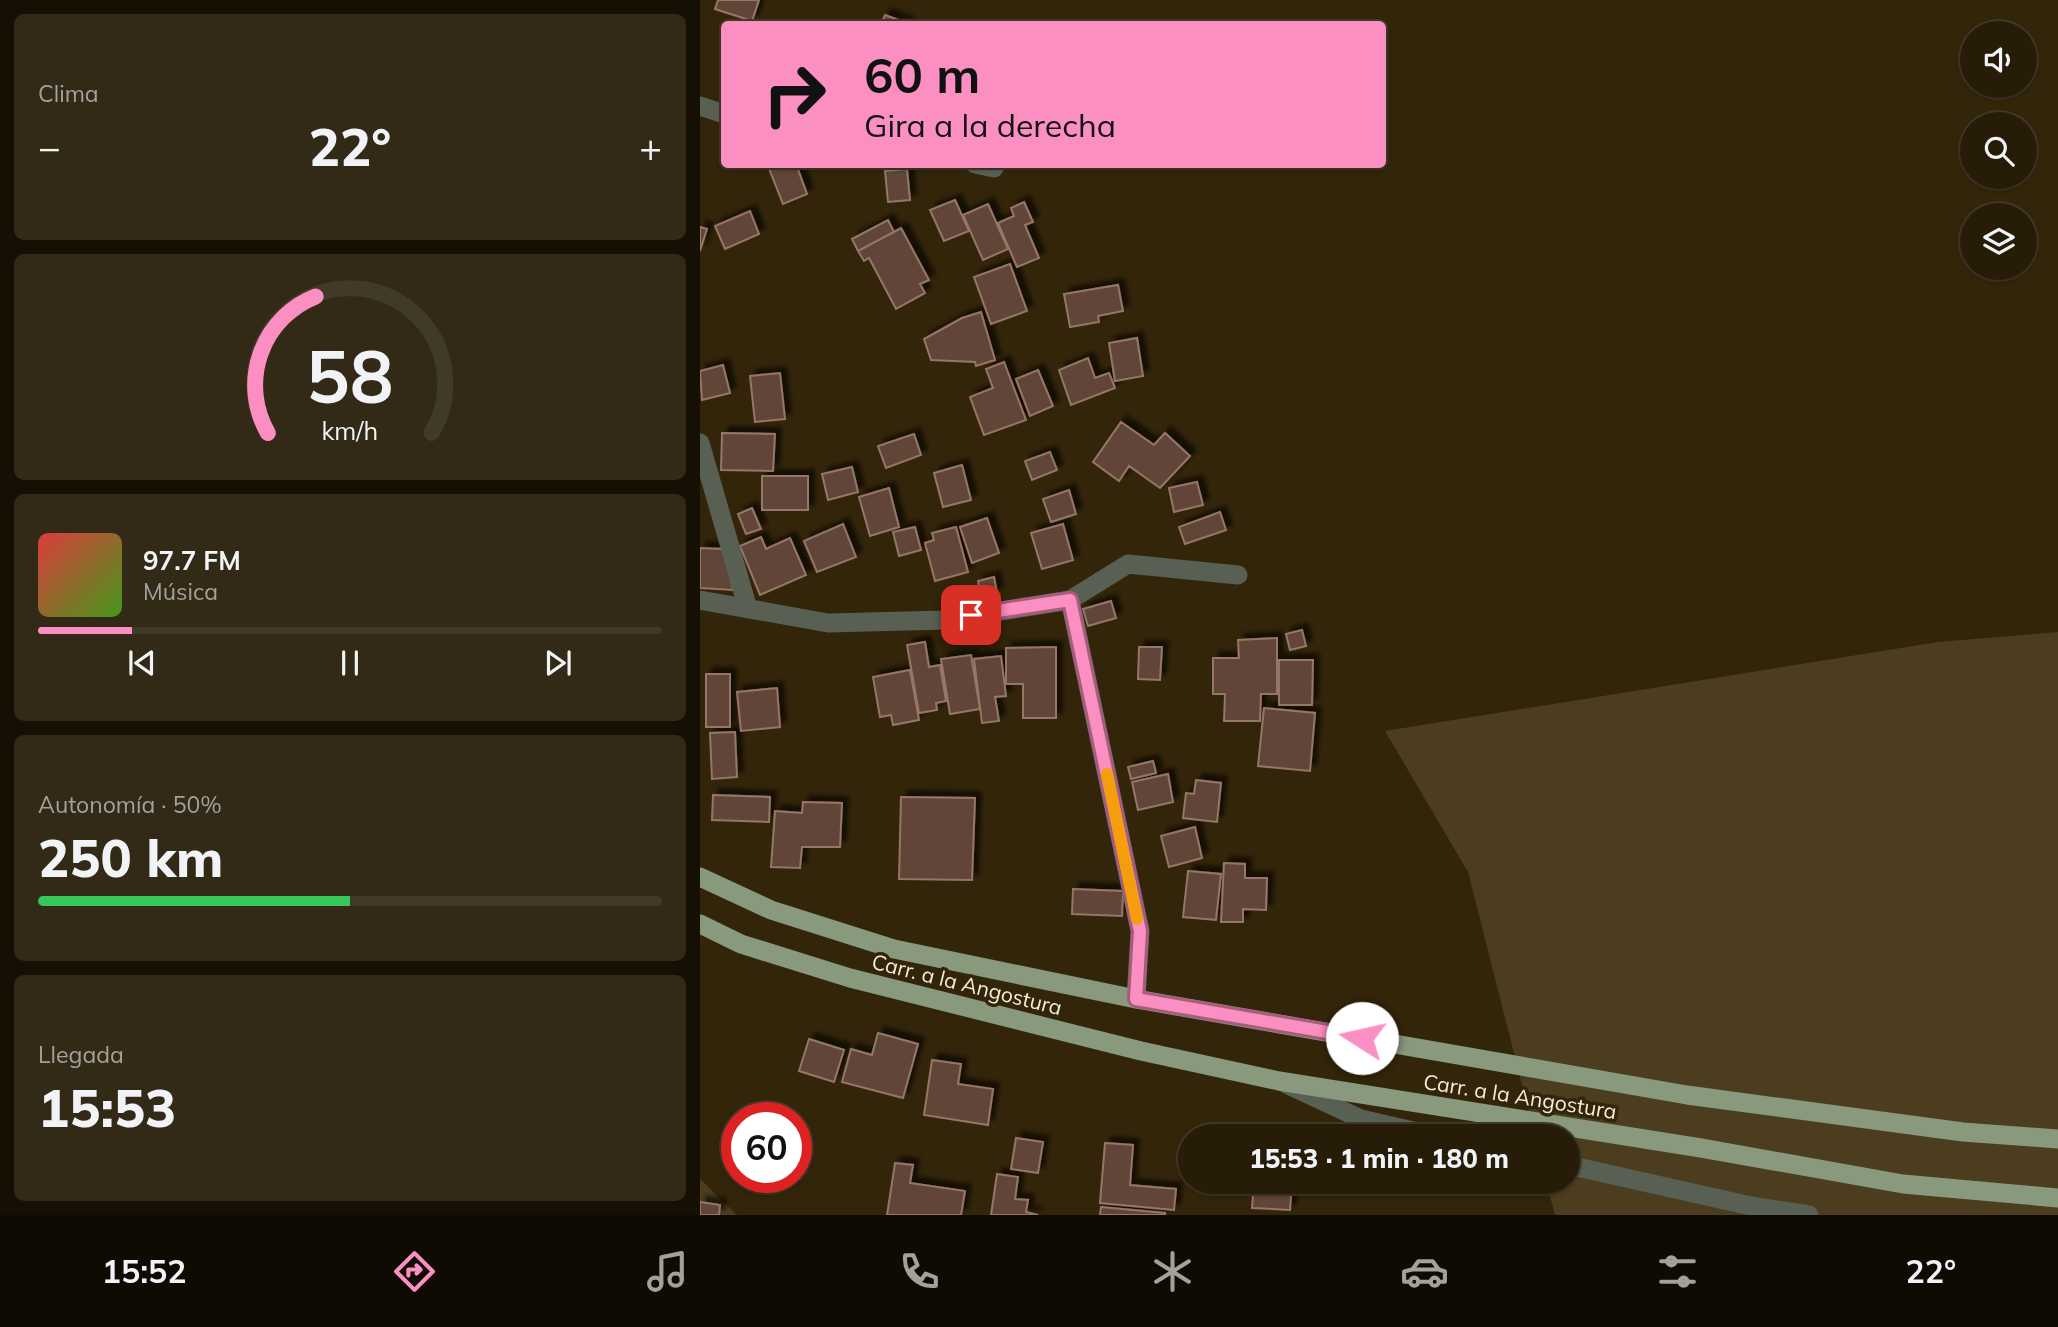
<!DOCTYPE html>
<html lang="es">
<meta charset="utf-8">
<style>
:root{--surface:#261c08;--page:#322916;--text:#f1f3f6;--muted:#a4a19c;--line:#423a29;--accent:#fc8fc1}
body{margin:0;font-family:Mulish,sans-serif;background:var(--page);color:var(--text);height:100vh;display:flex;flex-direction:column;font-size:26px;white-space:nowrap}
*{box-sizing:border-box;margin:0}
p{font-size:23px;color:var(--muted)}
.icon{flex:none;width:38px;height:38px;fill:none;stroke:currentColor;stroke-width:2;stroke-linecap:round;stroke-linejoin:round}
.map{position:relative;flex:1;overflow:hidden}
.details{display:flex;flex-direction:column;gap:14px;padding:14px;background:#150f04;width:700px}
.details>*{flex:none}
.banner{position:absolute;left:21px;top:21px;width:665px;height:147px;border-radius:7px;box-shadow:0 2px 5px #0004,0 0 0 2px var(--line);background:#fc8fc1;color:#111;overflow:hidden}
.controls{position:absolute;left:1260px;top:21px;display:grid;gap:14px}
.controls a{display:grid;place-items:center;width:77px;height:77px;border-radius:50%;background:var(--surface);box-shadow:0 2px 5px #0004,0 0 0 2px var(--line);font-size:35px}
.speed{position:absolute;left:21px;top:1102px;display:flex;gap:14px;font-size:35px;font-weight:700;text-align:center}
.speed>*{display:grid;place-content:center;width:91px;height:91px;border-radius:50%;background:var(--surface);box-shadow:0 2px 5px #0004,0 0 0 2px var(--line);line-height:1}
.speed .limit{border:10px solid #d22;background:#fff;color:#111}
.pin{position:absolute;display:grid;place-items:center;width:60px;height:60px;color:#fff;margin:-30px;border-radius:14px;box-shadow:0 4px 10px #0006}
.me{position:absolute;width:77px;margin:-38px;rotate:280deg;stroke-linejoin:round;filter:drop-shadow(0 0 5px #0008)}
.turn{display:flex;align-items:center;gap:24px;height:147px;padding:0 28px;font-size:32px}
.turn .icon{width:91px;height:91px;stroke-width:2.5}
.turn b{display:block;font-size:49px;line-height:60px}
.big{font-size:52px;font-weight:800;line-height:1.1}
.details .tile{flex:1;display:flex;flex-direction:column;justify-content:center;gap:10px;min-width:0;padding:0 24px;border-radius:10px;background:var(--page)}
.details .dial{align-items:center;gap:0}
.dial svg{height:182px;overflow:visible;fill:none;stroke:var(--line);stroke-width:7;stroke-linecap:round;text-anchor:middle}
.dial text{fill:var(--text);stroke:none}
.song{display:flex;align-items:center;gap:21px}
.cover{width:84px;height:84px;border-radius:10px;background:linear-gradient(135deg,hsl(0 70% 55%),hsl(100 70% 35%))}
.played{height:7px;border-radius:4px;background:linear-gradient(90deg,var(--accent) 15%,var(--line) 15%)}
.keys{display:flex;justify-content:space-around;direction:ltr}
.heat{display:flex;justify-content:space-between;align-items:center;font-size:38px;direction:ltr}
.charge{height:10px;border-radius:5px;background:linear-gradient(90deg,#34c759 50%,var(--line) 0)}
.trip{position:absolute;left:478px;top:1124px;width:402px;height:70px;border-radius:35px;background:var(--surface);box-shadow:0 2px 5px #0004,0 0 0 2px var(--line);font-weight:800;line-height:70px;text-align:center}
.tab-bar{display:flex;height:112px;justify-content:space-around;align-items:center;background:#0f0b03;color:var(--muted)}
.tab-bar .icon{width:49px;height:49px}
.tab-bar .current{color:var(--accent)}
.tab-bar b{font-size:32px;color:var(--text)}
main{display:flex;flex:1;min-height:0}
.map>svg:first-child{display:block}
.green{fill:#4d3d1f}
.building{fill:#614537;stroke:#957667;stroke-width:2;filter:url(#shadow)}
.lines{fill:none;stroke-linecap:round;stroke-linejoin:round}
.minor{stroke:#586053;stroke-width:19}
.primary{stroke:#88997e;stroke-width:19}
.route-casing{stroke:#a45d7d;stroke-width:18}
.route{stroke:#fc8fc1;stroke-width:12}
.slow{stroke:#f59e0b;stroke-width:12}
.labels{text-anchor:middle;dominant-baseline:central;stroke-width:7;stroke-linejoin:round;paint-order:stroke}
.street-label{font-size:21px;fill:#f5ecdc;stroke:#33250a}
</style>
<main>
<section class="details">
<div class="tile"><p>Clima</p>
<div class="heat"><a>−</a><b class="big">22°</b><a>+</a></div>
</div>
<div class="tile dial"><svg viewBox="0 0 100 80">
<path d="M14 69A42 42 0 1 1 86 69"/>
<path d="M14 69A42 42 0 0 1 35 9" stroke="#fc8fc1"/>
<text x="50" y="56" font-size="32" font-weight="700">58</text>
<text x="50" y="72" font-size="11">km/h</text>
</svg></div>
<div class="tile">
<div class="song"><i class="cover"></i><div><b>97.7 FM</b><p>Música</p></div></div>
<div class="played"></div>
<div class="keys"><svg class="icon" aria-label="previous" viewBox="0 0 24 24"><path d="M18 5L8 12l10 7zM5 5v14"/></svg><svg class="icon" aria-label="pause" viewBox="0 0 24 24"><path d="M8 5v14M16 5v14"/></svg><svg class="icon" aria-label="next" viewBox="0 0 24 24"><path d="M6 5l10 7-10 7zM19 5v14"/></svg></div>
</div>
<div class="tile"><p>Autonomía · 50%</p><b class="big">250 km</b><div class="charge"></div></div>
<div class="tile"><p>Llegada</p><b class="big">15:53</b></div>
</section>
<div class="map">
<svg width="1358" height="1215" viewBox="0 0 1358 1215">
<defs>
<filter id="shadow"><feDropShadow dx="6" dy="-6" stdDeviation="2" flood-color="#0009"/></filter>
</defs>
<rect width="100%" height="100%" fill="#33250a"/>
<!-- green -->
<path class="green" d="M1358 632V1215H855L846 1181H868V1136H835L768 872 685 731 1238 642Z
M0 1179 37 1215H0Z"/>
<!-- building -->
<path class="building" d="M18 0H59L52 21 15 9Z
M185 15 209 24H181Z
M72 164H96L107 194 83 204 68 166Z
M207 169 210 200 188 202 185 171Z
M255 200 269 231 244 241 230 210Z
M324 202 333 222 325 225 339 258 317 267 298 223 314 216 311 208Z
M288 204 308 249 283 260 263 215Z
M50 211 59 234 25 249 15 226Z
M188 220 194 232 158 251 152 239Z
M0 227 7 229 0 251Z
M201 228 229 280 220 284 225 293 196 309 169 258 164 261 158 251Z
M310 264 327 311 291 324 274 277Z
M418 285 423 311 398 316 399 322 370 327 364 294Z
M281 312 295 360 276 366 275 362 231 360 224 339 262 318Z
M437 338 443 376 415 381 409 343Z
M388 358 395 378 409 373 415 388 371 405 359 370Z
M304 362 326 420 284 435 270 397 293 388 286 369Z
M23 365 30 393 2 400 0 371Z
M338 370 353 406 330 416 316 379Z
M80 373 85 419 55 422 50 376Z
M421 422 454 445 465 433 490 456 460 488 429 466 419 481 393 462Z
M22 433 75 434 73 471 21 470Z
M214 434 221 455 186 468 178 446Z
M350 452 357 470 332 480 325 461Z
M262 465 271 500 243 507 234 473Z
M152 467 158 492 128 500 122 474Z
M62 476H108V510H62Z
M497 482 503 505 474 512 469 488Z
M189 488 199 527 170 536 159 497Z
M369 490 376 514 351 522 343 499Z
M52 508 61 529 46 534 38 514Z
M520 512 526 530 485 544 479 527Z
M287 518 299 553 272 563 260 527Z
M143 524 156 557 117 572 104 541Z
M363 524 373 560 342 569 331 533Z
M215 527 221 550 199 556 193 532Z
M256 527 268 572 235 581 225 543 234 540 232 533Z
M61 537 66 549 90 538 106 575 60 595 40 546Z
M0 548 24 549 33 590 0 588Z
M294 577 297 593 281 597 278 581Z
M411 601 416 618 388 626 383 609Z
M602 630 606 646 590 650 586 634Z
M577 638V694H561L560 721H524L525 694H513V658H539L538 640Z
M225 642 229 667 240 665 246 701 236 703 237 710 219 713 207 645Z
M356 647V718H323V684H306V648Z
M439 647H462L460 680 438 679Z
M271 655 280 709 250 714 241 659Z
M301 656 306 696 295 697 299 721 282 723 274 659Z
M579 660H613L612 705H579Z
M210 670 219 720 193 725 191 715 180 717 173 677Z
M6 674H30V727H6Z
M77 688 80 727 41 731 37 692Z
M564 708 615 713 610 771 558 766Z
M35 732 37 777 12 779 10 733Z
M453 761 456 773 431 779 428 767Z
M468 774 473 802 438 810 432 782Z
M496 780 521 783 517 822 483 818 486 793 494 794Z
M13 795 70 797 69 822 12 820Z
M201 797 275 798 272 880 199 879Z
M103 802 142 803 140 847H102L100 868 71 867 75 811 102 813Z
M495 827 502 858 469 867 461 836Z
M524 863 545 864V878H567L566 910 543 909V922H521Z
M488 871 521 874 516 920 483 917Z
M373 889 423 891 422 916 372 914Z
M178 1033 218 1044 203 1098 142 1082 151 1049 172 1055Z
M109 1039 144 1050 134 1082 99 1071Z
M232 1060 261 1064 258 1084 293 1089 288 1125 224 1115Z
M316 1138 343 1142 338 1173 311 1169Z
M405 1143 433 1145 430 1185 476 1189 474 1210 400 1203Z
M195 1163 213 1165 210 1183 265 1191 261 1215H187Z
M297 1174 318 1177 315 1199 328 1200 326 1212 338 1215H291Z
M554 1181H592L590 1210 552 1208Z
M0 1202 20 1205 19 1215H0Z
M401 1207 465 1213V1215H400Z"/>
<g class="lines">
<!-- minor -->
<path class="minor" d="M0 106 24 114
M275 164 294 168
M0 443 48 609
M0 600 128 623 246 620 370 600 428 564 538 575
M370 600 440 931 436 999
M586 1084 661 1119 735 1136
M868 1165 1051 1206 1109 1215"/>
<!-- primary -->
<path class="primary" d="M0 877 71 910 194 949 436 999 987 1095 1263 1132 1358 1139
M0 924 41 944 150 978 441 1051 579 1081 1001 1148 1203 1184 1358 1198"/>
</g>
<g class="lines">
<!-- route casing -->
<g class="route-casing">
<path id="route" d="M271 615 370 600 440 931 436 999 662 1038"/>
</g>
<!-- route -->
<use href="#route" class="route"/>
<!-- slow -->
<path class="slow" d="M407 774 437 919"/>
</g>
<g class="labels">
<!-- street labels -->
<g class="street-label">
<text transform="translate(267 984) rotate(14)">Carr. a la Angostura</text>
<text transform="translate(820 1096) rotate(9)">Carr. a la Angostura</text>
</g>
</g>
</svg>
<div class="controls">
<a><svg class="icon" aria-label="sound" viewBox="0 0 24 24"><path d="M4 9h4l5-4v14l-5-4H4zM17 9q2 3 0 6"/></svg></a>
<a><svg class="icon" aria-label="search" viewBox="0 0 24 24"><circle cx="10" cy="10" r="6"/><path d="M15 15l6 6"/></svg></a>
<a><svg class="icon" aria-label="layers" viewBox="0 0 24 24"><path d="M12 4l9 5-9 5-9-5zM3 14l9 5 9-5"/></svg></a>
</div>
<div class="speed"><div class="limit">60</div></div>
<div class="pin" style="left:271px;top:615px;background:#d93025"><svg class="icon" aria-label="arrive" viewBox="0 0 24 24"><path d="M6 21V4h12l-3 4 3 4H6"/></svg></div>
<svg class="me" style="left:662px;top:1038px" viewBox="-20 -20 40 40"><circle r="19" fill="#fff"/><path d="M0-13L10 11 0 6-10 11z" fill="#fc8fc1"/></svg>
<div class="trip">15:53 · 1 min · 180 m</div>
<div class="banner">
<div class="turn"><svg class="icon" aria-label="right" viewBox="0 0 24 24"><path d="M7 20v-9h11M14 6l5 5-5 5"/></svg><div><b>60 m</b>Gira a la derecha</div></div>
</div>
</div>
</main>
<nav class="tab-bar">
<b>15:52</b>
<svg class="icon current" aria-label="directions" viewBox="0 0 24 24"><path d="M12 3l9 9-9 9-9-9zM9 14v-3h6M13 9l2 2-2 2"/></svg>
<svg class="icon" aria-label="music" viewBox="0 0 24 24"><path d="M9 18V5l10-2v13"/><circle cx="6" cy="18" r="3"/><circle cx="16" cy="16" r="3"/></svg>
<svg class="icon" aria-label="phone" viewBox="0 0 24 24"><path d="M5 4h4l2 5-3 2q2 4 5 5l2-3 5 2v4C11 20 4 13 5 4z"/></svg>
<svg class="icon" aria-label="climate" viewBox="0 0 24 24"><path d="M12 3v18M4 7l16 10M4 17L20 7"/></svg>
<svg class="icon" aria-label="car" viewBox="0 0 24 24"><path d="M5 17H2v-5l4-1 3-4h7l3 4 3 1v5h-3M9 17h6M6 11h13"/><circle cx="7" cy="17" r="2"/><circle cx="17" cy="17" r="2"/></svg>
<svg class="icon" aria-label="filters" viewBox="0 0 24 24"><path d="M4 7h16M4 17h16"/><circle cx="9" cy="7" r="2"/><circle cx="15" cy="17" r="2"/></svg>
<b>22°</b>
</nav>
